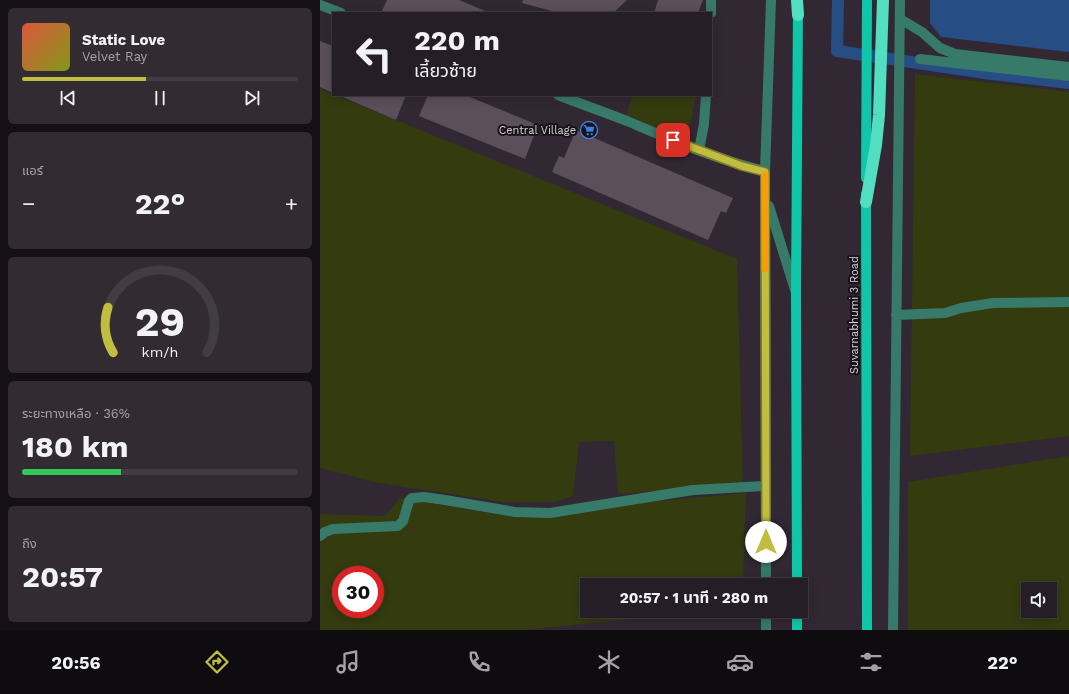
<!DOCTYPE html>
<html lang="th">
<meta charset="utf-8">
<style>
:root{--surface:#261e26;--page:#322b32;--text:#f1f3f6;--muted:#a4a2a7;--line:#423c43;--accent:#c0be40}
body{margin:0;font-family:"Work Sans","Noto Sans Thai",sans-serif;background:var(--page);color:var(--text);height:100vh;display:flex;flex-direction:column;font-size:15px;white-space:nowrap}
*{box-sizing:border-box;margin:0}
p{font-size:13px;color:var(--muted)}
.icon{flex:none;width:22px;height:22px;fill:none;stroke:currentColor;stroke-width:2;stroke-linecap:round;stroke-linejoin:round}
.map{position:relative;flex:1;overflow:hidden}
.side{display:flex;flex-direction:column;gap:8px;padding:8px;background:#151015;width:320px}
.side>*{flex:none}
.top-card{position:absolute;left:12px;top:12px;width:380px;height:84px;border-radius:0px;box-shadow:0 2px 10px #0003,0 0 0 1px var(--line);background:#261e26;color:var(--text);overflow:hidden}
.tools{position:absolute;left:701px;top:582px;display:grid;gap:8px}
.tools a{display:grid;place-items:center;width:36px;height:36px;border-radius:0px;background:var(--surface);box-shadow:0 2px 10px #0003,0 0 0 1px var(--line);font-size:20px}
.speed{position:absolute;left:12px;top:566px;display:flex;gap:8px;font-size:20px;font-weight:700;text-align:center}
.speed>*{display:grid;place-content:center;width:52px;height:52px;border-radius:50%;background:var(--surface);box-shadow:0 2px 10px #0003,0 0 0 1px var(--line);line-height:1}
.speed .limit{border:6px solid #d22;background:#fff;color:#111}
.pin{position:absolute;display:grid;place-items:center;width:34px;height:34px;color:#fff;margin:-17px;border-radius:8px;box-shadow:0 2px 6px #0006}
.me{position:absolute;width:44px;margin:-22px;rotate:0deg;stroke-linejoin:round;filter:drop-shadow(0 0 3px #0008)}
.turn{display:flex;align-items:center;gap:14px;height:84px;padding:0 16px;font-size:18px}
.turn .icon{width:52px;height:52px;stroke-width:2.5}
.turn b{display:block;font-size:28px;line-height:34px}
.big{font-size:30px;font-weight:700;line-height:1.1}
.side .tile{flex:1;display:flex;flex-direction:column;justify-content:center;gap:6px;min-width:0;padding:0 14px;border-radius:6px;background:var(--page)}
.side .dial{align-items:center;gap:0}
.dial svg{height:104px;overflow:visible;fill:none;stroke:var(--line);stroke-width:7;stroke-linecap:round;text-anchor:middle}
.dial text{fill:var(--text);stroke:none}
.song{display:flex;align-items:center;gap:12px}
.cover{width:48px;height:48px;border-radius:6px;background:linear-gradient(135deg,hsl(10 70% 55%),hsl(70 70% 35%))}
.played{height:4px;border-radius:2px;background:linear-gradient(90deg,var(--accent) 45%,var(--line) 45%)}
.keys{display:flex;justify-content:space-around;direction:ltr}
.heat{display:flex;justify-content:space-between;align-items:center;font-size:22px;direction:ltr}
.charge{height:6px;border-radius:3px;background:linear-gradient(90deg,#34c759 36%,var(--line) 0)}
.trip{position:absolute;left:260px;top:578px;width:228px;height:40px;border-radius:0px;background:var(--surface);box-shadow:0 2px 10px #0003,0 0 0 1px var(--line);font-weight:700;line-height:40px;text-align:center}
.tab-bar{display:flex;height:64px;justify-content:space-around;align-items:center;background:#0f0c0f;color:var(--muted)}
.tab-bar .icon{width:28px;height:28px}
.tab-bar .current{color:var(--accent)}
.tab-bar b{font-size:18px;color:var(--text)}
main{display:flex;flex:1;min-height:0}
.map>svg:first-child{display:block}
.green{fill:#333b0f;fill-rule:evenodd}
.water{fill:#274e84}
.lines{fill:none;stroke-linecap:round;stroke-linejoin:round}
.canal{stroke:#274e84;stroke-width:12}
.building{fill:#5a4f5b}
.minor{stroke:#377a6a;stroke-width:10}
.major{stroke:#0fc7a8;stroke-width:10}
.highway{stroke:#52dfc1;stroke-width:12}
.route-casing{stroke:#7d7c2a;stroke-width:10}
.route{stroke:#c0be40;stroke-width:7}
.slow{stroke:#f59e0b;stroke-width:7}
.labels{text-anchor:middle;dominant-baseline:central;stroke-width:4;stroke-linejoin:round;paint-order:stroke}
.poi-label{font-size:11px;fill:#d9d3da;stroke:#171318;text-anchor:end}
.street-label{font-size:11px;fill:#d9d3da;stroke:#171318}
</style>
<main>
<section class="side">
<div class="tile">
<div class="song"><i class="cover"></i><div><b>Static Love</b><p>Velvet Ray</p></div></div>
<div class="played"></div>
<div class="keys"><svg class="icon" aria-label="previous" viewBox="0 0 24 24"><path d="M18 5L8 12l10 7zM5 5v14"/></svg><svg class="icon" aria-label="pause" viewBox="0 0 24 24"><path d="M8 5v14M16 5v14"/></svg><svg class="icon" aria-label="next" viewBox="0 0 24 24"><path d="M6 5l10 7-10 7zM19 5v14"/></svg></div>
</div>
<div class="tile"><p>แอร์</p>
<div class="heat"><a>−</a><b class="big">22°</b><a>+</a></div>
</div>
<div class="tile dial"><svg viewBox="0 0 100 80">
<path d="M14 69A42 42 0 1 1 86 69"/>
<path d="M14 69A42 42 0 0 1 10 34" stroke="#c0be40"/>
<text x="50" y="56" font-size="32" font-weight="700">29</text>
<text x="50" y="72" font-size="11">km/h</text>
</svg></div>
<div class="tile"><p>ระยะทางเหลือ · 36%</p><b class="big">180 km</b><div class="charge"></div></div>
<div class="tile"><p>ถึง</p><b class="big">20:57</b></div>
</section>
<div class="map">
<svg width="749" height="630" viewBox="0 0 749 630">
<rect width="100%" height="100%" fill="#322833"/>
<!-- green -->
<path class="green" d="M595 74 749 92V436L590 456Z
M0 89 417 259 423 485 298 494 294 441 259 442 253 496 236 502H183L59 483 0 468Z
M312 95H376L367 141 306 118Z
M749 456V630H588V482ZM708 589H730V611H708Z
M426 493 423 585H267V611H390L203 630H0V514L65 516 80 498 183 515ZM21 575H55V609H21Z"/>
<!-- water -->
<path class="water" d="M610 0H749V52L621 37 610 23Z"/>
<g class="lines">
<!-- canal -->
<path class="canal" d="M518 0 517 51 672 74 749 83"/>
</g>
<!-- building -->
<path class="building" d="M67 0H139L170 13H61Z
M203 0H307L293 13H239L202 3Z
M338 0H383L378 13H334Z
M0 41 13 46V93L0 87Z
M18 95H86L76 120Z
M108 95H145L218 125 205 159 99 116Z
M256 130 413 198 406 213 401 211 388 240 232 172 239 156 244 158Z"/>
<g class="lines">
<!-- minor -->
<path class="minor" d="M0 5 21 13
M391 13V0
M580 19 602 32 620 48 635 54 749 67
M600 59 749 76
M238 95C261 104 284 112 307 121 352 140 397 160 445 171
M379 150 384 124 386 95
M449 206 475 290
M576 315 625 313 641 308 673 303 749 302
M0 536 5 532 13 529 78 526 83 521 89 501 92 498 104 497 125 500 195 512 230 513 373 490 445 486
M446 585 445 171 451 0
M446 611V630
M573 630 580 0"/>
<!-- major -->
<path class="major" d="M546 178 547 0
M546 194 547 630
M477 585 476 292 478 8
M477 611V630"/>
<!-- highway -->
<path class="highway" d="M477 0 478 15
M546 202 556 145 559 115 563 0"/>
</g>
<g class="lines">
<!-- route casing -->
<g class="route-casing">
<path id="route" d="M353 140 422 166 445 172 446 542"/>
</g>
<!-- route -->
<use href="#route" class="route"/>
<!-- slow -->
<path class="slow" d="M445 175V269"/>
</g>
<!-- icons -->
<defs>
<g id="supermarket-ring" transform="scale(0.9)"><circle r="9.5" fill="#171318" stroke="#3f7fe0" stroke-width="1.5"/><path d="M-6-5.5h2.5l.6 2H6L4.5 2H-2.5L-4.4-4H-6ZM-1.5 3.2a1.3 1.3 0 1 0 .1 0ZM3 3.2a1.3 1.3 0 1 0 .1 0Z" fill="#3f7fe0"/></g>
</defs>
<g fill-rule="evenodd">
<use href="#supermarket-ring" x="269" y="130"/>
</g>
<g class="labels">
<!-- poi labels -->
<g class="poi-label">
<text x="256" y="130">Central Village</text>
</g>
<!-- street labels -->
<g class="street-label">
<text transform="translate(534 315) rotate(-90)">Suvarnabhumi 3 Road</text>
</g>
</g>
</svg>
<div class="tools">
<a><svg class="icon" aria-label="sound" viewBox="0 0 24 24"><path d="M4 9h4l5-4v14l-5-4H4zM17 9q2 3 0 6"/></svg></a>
</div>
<div class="speed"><div class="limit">30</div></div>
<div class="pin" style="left:353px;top:140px;background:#d93025"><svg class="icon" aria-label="arrive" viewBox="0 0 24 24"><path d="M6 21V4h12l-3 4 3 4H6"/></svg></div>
<svg class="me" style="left:446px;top:542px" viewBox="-20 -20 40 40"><circle r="19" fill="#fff"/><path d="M0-13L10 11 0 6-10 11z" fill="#c0be40"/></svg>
<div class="trip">20:57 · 1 นาที · 280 m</div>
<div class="top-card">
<div class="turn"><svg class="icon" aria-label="left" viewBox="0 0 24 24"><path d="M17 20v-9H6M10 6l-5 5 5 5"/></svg><div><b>220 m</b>เลี้ยวซ้าย</div></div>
</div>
</div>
</main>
<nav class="tab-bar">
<b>20:56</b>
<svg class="icon current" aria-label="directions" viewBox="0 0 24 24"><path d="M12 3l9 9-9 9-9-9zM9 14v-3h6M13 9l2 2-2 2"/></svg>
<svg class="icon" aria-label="music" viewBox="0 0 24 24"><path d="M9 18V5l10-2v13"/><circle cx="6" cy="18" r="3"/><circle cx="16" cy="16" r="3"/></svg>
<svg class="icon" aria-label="phone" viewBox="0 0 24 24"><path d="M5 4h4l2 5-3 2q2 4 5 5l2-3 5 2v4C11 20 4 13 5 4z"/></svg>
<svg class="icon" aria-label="climate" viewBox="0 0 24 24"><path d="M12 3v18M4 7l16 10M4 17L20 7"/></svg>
<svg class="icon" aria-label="car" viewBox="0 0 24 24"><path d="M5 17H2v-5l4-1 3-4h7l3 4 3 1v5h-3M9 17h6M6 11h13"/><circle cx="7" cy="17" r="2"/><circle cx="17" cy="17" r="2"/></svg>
<svg class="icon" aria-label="filters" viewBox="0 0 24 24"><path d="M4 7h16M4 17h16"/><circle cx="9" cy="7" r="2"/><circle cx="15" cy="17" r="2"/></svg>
<b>22°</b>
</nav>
